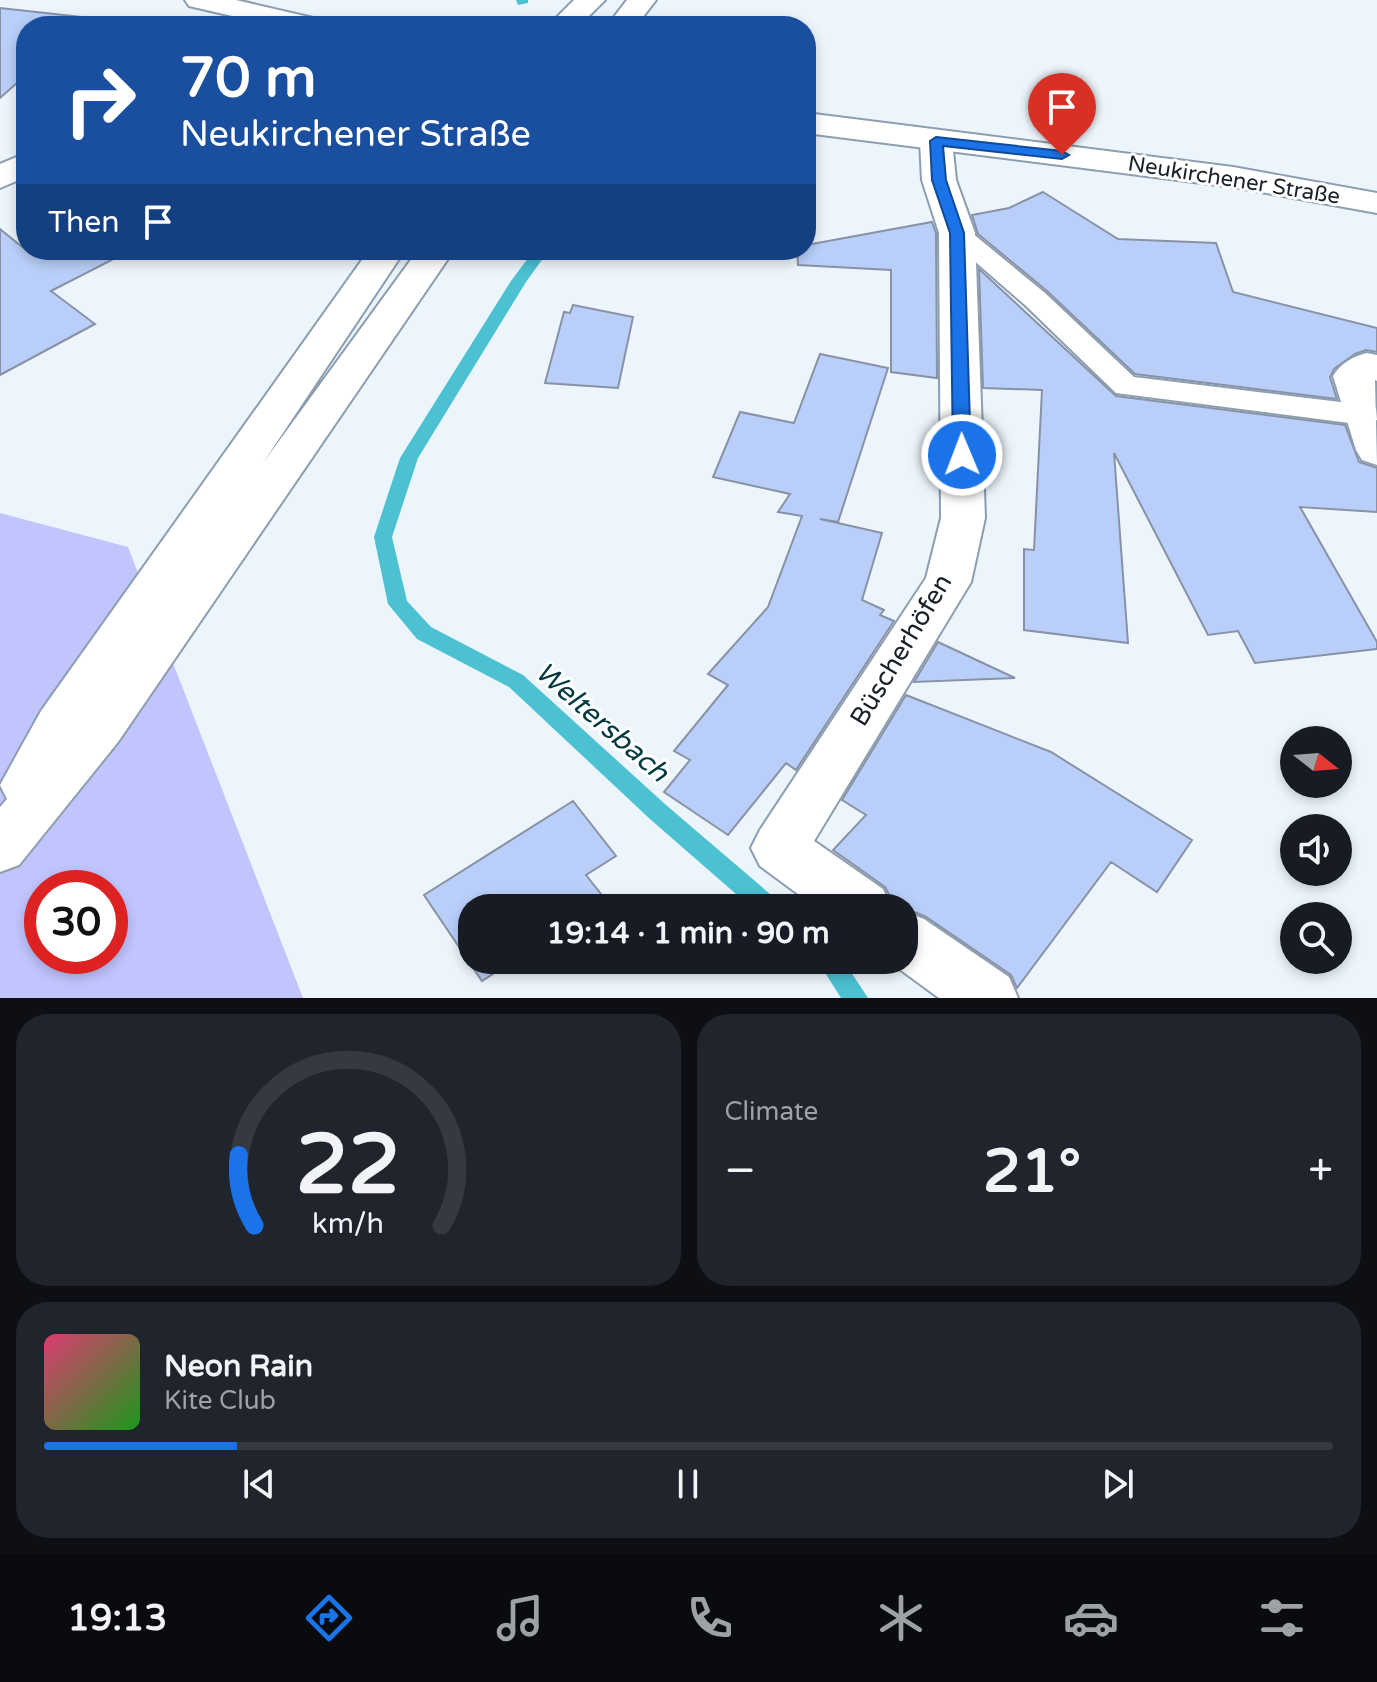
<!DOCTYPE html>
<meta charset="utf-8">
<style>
:root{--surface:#171b24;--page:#20242c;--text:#f1f3f6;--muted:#9ea1a6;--line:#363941;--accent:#1a73e8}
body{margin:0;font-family:"Varela Round",sans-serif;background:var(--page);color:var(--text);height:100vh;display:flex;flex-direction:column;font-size:30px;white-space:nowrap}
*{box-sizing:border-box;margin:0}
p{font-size:26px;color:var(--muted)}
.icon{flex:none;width:44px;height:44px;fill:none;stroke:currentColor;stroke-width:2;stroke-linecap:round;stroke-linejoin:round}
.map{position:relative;height:998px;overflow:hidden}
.panel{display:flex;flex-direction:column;gap:16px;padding:16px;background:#0d0f14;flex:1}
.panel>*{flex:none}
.hud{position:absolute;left:16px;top:16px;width:800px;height:244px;border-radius:32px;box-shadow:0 4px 12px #0003;background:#1a4fa0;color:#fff;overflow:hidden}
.needle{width:52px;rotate:107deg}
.buttons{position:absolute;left:1280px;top:726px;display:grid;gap:16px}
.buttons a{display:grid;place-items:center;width:72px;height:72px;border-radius:50%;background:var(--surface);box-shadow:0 4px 12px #0003;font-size:40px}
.speed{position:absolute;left:24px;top:870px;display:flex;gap:16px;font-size:40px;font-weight:700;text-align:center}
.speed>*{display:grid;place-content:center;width:104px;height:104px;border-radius:50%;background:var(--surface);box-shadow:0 4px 12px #0003;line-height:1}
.speed .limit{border:12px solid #d22;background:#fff;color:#111}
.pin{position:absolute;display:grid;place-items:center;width:68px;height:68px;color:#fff;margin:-82px -34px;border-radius:50% 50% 50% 0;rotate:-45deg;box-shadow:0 0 8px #0007}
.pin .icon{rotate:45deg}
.me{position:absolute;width:88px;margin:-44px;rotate:359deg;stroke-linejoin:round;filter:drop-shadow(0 0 6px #0008)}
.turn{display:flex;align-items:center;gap:28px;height:168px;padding:0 32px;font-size:36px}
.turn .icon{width:104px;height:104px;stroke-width:2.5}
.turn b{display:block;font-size:56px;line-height:68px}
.then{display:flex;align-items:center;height:76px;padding:0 32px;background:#0003;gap:16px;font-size:30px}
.big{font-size:60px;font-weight:700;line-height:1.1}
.panel .tile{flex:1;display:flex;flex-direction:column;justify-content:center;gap:12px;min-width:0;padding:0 28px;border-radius:32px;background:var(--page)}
.panel .dial{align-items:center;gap:0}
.dial svg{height:208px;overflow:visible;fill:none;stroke:var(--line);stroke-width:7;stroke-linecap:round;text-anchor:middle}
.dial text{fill:var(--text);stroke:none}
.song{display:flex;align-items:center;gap:24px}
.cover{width:96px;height:96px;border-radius:12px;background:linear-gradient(135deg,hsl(340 70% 55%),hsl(120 70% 35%))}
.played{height:8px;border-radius:4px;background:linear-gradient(90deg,var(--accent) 15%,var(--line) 15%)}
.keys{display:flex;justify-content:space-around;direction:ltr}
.heat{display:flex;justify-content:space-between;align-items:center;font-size:44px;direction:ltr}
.panel .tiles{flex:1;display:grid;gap:16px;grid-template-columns:1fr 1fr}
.tile:last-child{grid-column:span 2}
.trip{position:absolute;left:458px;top:894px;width:460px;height:80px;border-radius:32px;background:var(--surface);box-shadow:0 4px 12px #0003;font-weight:700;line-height:80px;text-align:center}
.dock{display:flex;height:128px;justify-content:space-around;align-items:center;background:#090b0e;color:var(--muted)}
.dock .icon{width:56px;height:56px}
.dock .active{color:var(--accent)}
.dock b{font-size:36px;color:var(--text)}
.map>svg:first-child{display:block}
.green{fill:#c1c5fe;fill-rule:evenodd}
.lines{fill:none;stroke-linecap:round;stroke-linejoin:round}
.stream{fill:#4bc1d2;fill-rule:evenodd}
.building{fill:#b9cff9;stroke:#8892a6;stroke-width:2}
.service-casing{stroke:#8c9eaf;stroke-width:4}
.minor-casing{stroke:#8c9eaf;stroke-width:4}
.secondary-casing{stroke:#8c9eaf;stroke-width:4}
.service{fill:#fff;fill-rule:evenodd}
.minor{fill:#fff;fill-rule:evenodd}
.secondary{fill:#fff;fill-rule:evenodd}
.route{fill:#1a73e8;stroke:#114b97;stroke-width:2}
.labels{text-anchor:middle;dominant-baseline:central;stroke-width:6;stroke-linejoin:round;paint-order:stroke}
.far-street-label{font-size:22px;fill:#192027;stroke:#fff}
.street-label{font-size:26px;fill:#192027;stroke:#fff}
.water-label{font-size:28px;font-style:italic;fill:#00383f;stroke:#fff}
</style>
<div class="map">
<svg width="1377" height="998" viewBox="0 0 1377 998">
<rect width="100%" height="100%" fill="#edf5fc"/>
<!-- green -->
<path class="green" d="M0 513 128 547 303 998H0ZM42 888H110V956H42Z"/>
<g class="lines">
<!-- stream -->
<path class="stream" d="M516 0H528V3L518 5Z
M534 250H549L526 282 418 458 392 537 407 601 431 627 523 675 666 805 777 900 781 908H752L650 819 509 687 417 639 388 604 374 537 400 458 511 281Z
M817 960H843L868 998H841Z"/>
</g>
<!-- building -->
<path class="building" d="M0 8 91 18 82 26H26V75L0 98Z
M1043 192 1118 239 1216 243 1233 292 1377 328V352L1366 350 1355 354 1334 369 1330 377 1337 399 1135 374 1047 291 978 234 972 215 1009 208Z
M932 222 936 233 937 378 891 372V270L798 265 797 250H806V245Z
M0 229 26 250H131L51 291 95 324 0 375Z
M979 269 1116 396 1345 425 1359 462 1377 468V512L1300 507 1377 642V649L1255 663 1238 631 1208 635 1114 453 1128 643 1024 630V549L1034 550 1042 390 983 388Z
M573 305 633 317 618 388 545 383 564 312 570 313Z
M820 354 888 368 838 522 820 519 882 533 862 600 884 610 880 615 894 621 796 770 786 763 728 835 664 792 690 760 674 751 728 685 708 674 768 607 802 516 778 512 790 494 713 477 740 412 794 423Z
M938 642 1015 678 914 682Z
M906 695 1051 752 1192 840 1157 892 1111 862 1017 988 1011 975 926 917 905 908 891 898 885 887 833 850 866 815 842 800Z
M573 801 616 856 586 875 605 899 591 908H472V960H514L482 981 424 895Z"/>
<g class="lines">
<!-- service casing -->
<g class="service-casing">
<path id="service" d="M957 225 966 228 1045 293 1134 377 1365 405 1376 408 1377 420 1365 425 1116 393 1025 305 948 238 944 233 948 228Z"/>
</g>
<!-- minor casing -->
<g class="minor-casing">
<path id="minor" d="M936 131 948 134 952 141 956 180 975 233 985 518 971 582 814 841 883 889 892 908H817L760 866 751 848 760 830 926 578 941 518 939 233 922 180 920 141 924 134Z
M26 153V177L0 188V164Z
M1367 353 1377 355V381L1375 380 1377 465 1362 460 1356 450 1333 376C1341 363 1352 357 1367 353Z
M904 911 924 919 1009 977 1018 998H939L887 960H904Z"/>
</g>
<!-- secondary casing -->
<g class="secondary-casing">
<path id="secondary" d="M185 0H236L322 20 326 26H275L189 6Z
M574 0H605L579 26H548Z
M627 0H656L636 26H607Z
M806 113 1233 167 1377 193V213L1233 187 806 133Z
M369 250H405L263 463 418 250H454L118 742 19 865 0 872V807L7 799 0 785 41 711Z"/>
</g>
<!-- service -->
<use href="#service" class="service"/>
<!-- minor -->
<use href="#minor" class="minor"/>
<!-- secondary -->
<use href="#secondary" class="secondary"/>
</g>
<!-- route -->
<path class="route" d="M936 137 1062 151 1069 155 1062 159 943 146 946 180 964 233 971 455 962 461 953 455 950 233 932 180 930 141Z"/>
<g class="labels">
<!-- far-street labels -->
<g class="far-street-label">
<text transform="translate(1234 180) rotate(9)">Neukirchener Straße</text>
</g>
<!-- street labels -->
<g class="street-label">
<text transform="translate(901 650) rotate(-59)">Büscherhöfen</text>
</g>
<!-- water labels -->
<g class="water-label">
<text transform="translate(602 722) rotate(41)">Weltersbach</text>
</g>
</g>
</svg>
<div class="buttons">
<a><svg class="needle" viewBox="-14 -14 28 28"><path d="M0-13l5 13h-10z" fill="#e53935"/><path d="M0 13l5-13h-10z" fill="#9ea1a6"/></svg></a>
<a><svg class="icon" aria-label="sound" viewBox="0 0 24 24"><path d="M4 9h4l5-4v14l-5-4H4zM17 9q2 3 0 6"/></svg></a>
<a><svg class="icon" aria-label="search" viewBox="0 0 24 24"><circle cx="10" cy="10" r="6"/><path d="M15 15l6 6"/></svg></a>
</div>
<div class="speed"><div class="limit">30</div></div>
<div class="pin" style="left:1062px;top:155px;background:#d93025"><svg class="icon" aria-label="arrive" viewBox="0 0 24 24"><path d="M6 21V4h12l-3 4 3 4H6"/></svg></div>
<svg class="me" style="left:962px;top:455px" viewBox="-20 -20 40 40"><circle r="17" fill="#1a73e8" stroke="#fff" stroke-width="3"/><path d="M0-11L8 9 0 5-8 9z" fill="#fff"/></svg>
<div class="trip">19:14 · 1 min · 90 m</div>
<div class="hud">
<div class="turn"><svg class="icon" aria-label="right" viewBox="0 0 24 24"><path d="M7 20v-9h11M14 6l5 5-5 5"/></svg><div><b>70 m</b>Neukirchener Straße</div></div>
<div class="then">Then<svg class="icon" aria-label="arrive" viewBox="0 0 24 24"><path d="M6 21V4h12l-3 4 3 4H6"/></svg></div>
</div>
</div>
<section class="panel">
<div class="tiles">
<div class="tile dial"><svg viewBox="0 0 100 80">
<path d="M14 69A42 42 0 1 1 86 69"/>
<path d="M14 69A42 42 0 0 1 8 42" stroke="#1a73e8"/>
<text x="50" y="56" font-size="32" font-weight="700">22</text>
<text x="50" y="72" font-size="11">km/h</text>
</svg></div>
<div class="tile"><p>Climate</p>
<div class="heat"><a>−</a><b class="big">21°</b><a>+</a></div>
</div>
<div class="tile">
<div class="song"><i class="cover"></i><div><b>Neon Rain</b><p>Kite Club</p></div></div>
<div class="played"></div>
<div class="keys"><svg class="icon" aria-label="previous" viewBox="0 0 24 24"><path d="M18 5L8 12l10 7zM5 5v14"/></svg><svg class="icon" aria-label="pause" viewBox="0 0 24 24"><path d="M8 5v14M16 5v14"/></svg><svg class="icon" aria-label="next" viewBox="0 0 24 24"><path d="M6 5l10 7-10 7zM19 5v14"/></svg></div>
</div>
</div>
</section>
<nav class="dock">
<b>19:13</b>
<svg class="icon active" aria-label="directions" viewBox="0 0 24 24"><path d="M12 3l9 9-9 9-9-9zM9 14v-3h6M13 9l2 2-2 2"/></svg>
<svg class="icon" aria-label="music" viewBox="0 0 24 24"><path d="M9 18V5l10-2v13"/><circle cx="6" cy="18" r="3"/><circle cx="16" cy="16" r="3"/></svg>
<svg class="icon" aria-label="phone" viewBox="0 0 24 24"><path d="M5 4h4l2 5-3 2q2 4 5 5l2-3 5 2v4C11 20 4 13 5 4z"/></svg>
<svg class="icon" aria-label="climate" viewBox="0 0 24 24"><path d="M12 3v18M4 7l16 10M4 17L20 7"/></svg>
<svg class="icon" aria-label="car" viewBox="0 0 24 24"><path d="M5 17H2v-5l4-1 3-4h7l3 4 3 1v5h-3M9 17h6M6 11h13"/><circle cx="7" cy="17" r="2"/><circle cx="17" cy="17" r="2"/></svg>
<svg class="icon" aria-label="filters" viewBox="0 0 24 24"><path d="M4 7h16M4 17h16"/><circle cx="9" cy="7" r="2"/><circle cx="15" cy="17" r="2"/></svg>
</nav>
